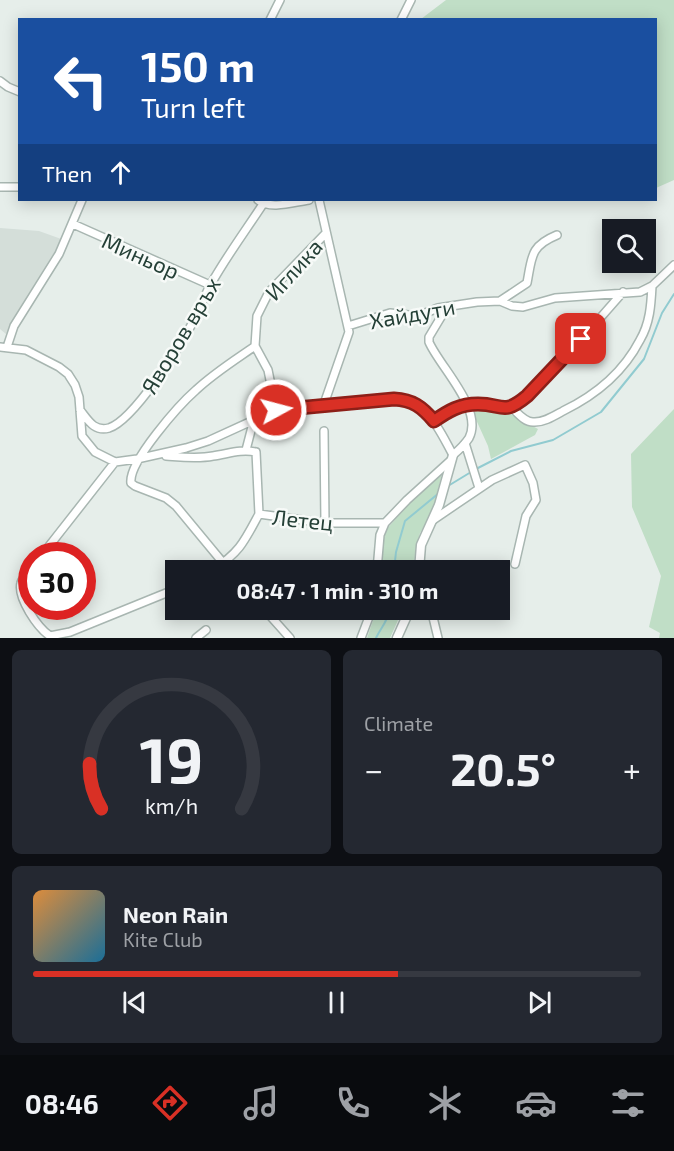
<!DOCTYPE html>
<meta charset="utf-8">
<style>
:root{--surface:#171b24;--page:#242831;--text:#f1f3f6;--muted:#9ea1a6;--line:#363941;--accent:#d93025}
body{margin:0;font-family:"Exo 2",sans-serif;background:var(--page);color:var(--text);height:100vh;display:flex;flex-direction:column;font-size:22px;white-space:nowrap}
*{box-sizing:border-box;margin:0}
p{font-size:20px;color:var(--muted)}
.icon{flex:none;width:33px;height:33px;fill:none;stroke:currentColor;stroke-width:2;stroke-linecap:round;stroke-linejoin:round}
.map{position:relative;height:638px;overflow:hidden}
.details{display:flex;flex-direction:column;gap:12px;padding:12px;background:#0d0f14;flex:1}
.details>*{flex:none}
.top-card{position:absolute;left:18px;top:18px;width:639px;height:183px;border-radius:0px;box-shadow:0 3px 15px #0003;background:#1a4fa0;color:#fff;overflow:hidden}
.controls{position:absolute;left:602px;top:219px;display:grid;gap:12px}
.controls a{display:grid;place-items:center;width:54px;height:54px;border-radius:0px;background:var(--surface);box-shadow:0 3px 15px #0003;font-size:30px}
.speed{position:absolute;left:18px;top:542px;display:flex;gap:12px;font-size:30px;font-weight:700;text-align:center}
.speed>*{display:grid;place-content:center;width:78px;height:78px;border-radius:50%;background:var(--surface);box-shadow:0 3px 15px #0003;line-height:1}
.speed .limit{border:9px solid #d22;background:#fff;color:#111}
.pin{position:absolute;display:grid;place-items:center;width:51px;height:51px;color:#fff;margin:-26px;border-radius:12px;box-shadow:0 3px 9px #0006}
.me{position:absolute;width:66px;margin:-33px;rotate:83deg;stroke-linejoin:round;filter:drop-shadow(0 0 4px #0008)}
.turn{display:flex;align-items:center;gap:21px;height:126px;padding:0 24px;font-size:27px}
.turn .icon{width:78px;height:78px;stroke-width:2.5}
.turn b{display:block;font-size:42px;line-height:51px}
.then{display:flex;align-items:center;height:57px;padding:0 24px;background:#0003;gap:12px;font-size:22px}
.big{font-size:45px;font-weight:700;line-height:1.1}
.details .tile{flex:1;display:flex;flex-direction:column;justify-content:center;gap:9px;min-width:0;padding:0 21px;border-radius:9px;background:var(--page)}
.details .dial{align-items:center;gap:0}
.dial svg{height:156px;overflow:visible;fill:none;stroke:var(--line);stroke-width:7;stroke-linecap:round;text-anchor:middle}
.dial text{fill:var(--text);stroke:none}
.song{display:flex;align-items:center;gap:18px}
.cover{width:72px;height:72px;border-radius:9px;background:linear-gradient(135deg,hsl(30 70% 55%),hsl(200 70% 35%))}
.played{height:6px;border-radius:3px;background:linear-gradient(90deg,var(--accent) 60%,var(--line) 60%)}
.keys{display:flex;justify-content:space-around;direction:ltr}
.heat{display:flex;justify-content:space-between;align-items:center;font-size:33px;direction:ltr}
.details .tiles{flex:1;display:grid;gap:12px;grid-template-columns:1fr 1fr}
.tile:last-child{grid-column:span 2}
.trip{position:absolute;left:165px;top:560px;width:345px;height:60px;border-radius:0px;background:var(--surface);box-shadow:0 3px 15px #0003;font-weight:700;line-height:60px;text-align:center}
.tab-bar{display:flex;height:96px;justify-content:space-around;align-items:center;background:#090b0e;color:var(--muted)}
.tab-bar .icon{width:42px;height:42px}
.tab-bar .selected{color:var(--accent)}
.tab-bar b{font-size:27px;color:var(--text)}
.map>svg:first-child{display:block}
.built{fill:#d4ded9}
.green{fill:#c0dec6}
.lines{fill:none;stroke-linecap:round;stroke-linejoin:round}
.stream{stroke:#91cbd0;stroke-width:2}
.minor-casing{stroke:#a8b6b1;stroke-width:10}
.tertiary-casing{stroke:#a8b6b1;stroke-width:11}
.minor{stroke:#fff;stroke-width:7}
.tertiary{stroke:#fff;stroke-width:8}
.route-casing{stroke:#8d1f18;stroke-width:15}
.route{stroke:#d93025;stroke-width:10}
.labels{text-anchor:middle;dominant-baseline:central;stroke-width:5;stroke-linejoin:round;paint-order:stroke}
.street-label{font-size:22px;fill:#254037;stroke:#f7faf8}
</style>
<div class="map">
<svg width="674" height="638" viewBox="0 0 674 638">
<rect width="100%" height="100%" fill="#e6eeea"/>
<!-- built -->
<path class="built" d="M0 228 39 231 64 240 6 334 0 329Z"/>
<!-- green -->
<path class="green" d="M446 0H674V180L656 188V20L421 19Z
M487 408 510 414 538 429 535 435 491 459 488 446 473 413 478 409Z
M674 409V638H659L660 633 649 627 661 576 632 507 631 454Z
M442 473 432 515 420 533 415 552 414 570H380L385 531 420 491Z
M377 609H403L390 638H367Z"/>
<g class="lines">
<!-- stream -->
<path class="stream" d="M476 469 511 451 553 440 601 412 644 359 662 313 674 294
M448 486 471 472
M394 570 396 552 405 521 439 493
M376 638C381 627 388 622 389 609"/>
<!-- minor casing -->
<g class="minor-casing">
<path id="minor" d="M270 20 280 0
M401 20 411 0
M0 81 8 87 20 92
M0 187H20
M258 200C270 210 294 202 309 200
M319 200 349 332 324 404
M73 224 210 285
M500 301 527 283C532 257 530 246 557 235
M348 326 390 313 418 316 438 308 477 302 500 301 512 306 523 307 555 298 640 292 652 286
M0 347 26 350 59 367 68 374 75 385 79 397 82 436 95 452 115 462 137 459 186 448 208 441 276 410 394 399C429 402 438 428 453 455 459 450 465 444 469 438 484 409 439 366 429 342V337L447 307
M7 347 14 326 59 254 82 200
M511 407C517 412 524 422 533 422 543 423 554 416 563 411 596 395 623 373 640 340 650 323 651 305 652 286L674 265
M80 410C88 420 94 432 109 428 134 420 180 346 193 322 200 310 204 296 211 284 226 257 246 230 263 204
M276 410 268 370 255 346 257 316 269 292 326 233
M434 421C449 410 464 402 483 404 500 406 502 411 519 402L594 325 623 292
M324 431 325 523
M465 443 479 488
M246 450 254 419
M166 456C181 457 198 459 213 456 228 454 240 449 256 452L259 514
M259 514 325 523H385
M433 520 492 480 525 465 533 483 536 500 526 516 515 564
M42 555 115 462
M32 568C28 572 22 578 21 583 17 598 38 628 50 636L70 632 176 589
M213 570C240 552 244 542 259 514
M229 570 176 506 166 498 135 486 131 483C128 462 180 404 196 390 214 373 235 360 255 346
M377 570 380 535 385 523 407 500 450 461
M264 609 290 638
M431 609 438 638
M196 638 206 630
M361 638 372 609"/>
</g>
<!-- tertiary casing -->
<g class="tertiary-casing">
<path id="tertiary" d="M419 570 421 545 439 505 453 455
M397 638 410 609"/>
</g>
<!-- minor -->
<use href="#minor" class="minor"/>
<!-- tertiary -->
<use href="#tertiary" class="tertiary"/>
</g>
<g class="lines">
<!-- route casing -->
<g class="route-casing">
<path id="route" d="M276 410 394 399C413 400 422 407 434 421 448 411 460 404 478 404 503 404 503 416 527 396L581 339"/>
</g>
<!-- route -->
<use href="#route" class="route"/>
</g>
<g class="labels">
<!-- street labels -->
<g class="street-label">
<text transform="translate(141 255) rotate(24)">Миньор</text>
<text transform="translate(293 269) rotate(-48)">Иглика</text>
<text transform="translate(412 313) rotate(-10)">Хайдути</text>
<text transform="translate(180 335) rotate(-59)">Яворов връх</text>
<text transform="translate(303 519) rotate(6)">Летец</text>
</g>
</g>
</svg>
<div class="controls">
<a><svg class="icon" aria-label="search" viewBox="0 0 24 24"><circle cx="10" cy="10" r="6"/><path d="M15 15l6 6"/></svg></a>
</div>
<div class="speed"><div class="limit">30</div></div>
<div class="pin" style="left:581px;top:339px;background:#d93025"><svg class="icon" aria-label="arrive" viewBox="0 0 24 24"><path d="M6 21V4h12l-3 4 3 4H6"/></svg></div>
<svg class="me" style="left:276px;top:410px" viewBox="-20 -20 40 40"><circle r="17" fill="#d93025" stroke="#fff" stroke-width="3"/><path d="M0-11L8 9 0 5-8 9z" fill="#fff"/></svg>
<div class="trip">08:47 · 1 min · 310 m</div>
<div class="top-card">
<div class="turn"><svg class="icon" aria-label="left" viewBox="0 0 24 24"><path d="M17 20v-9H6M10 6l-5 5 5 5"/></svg><div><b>150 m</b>Turn left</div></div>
<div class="then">Then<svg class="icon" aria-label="ahead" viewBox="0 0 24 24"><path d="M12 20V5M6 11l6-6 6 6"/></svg></div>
</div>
</div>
<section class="details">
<div class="tiles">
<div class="tile dial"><svg viewBox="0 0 100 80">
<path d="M14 69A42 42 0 1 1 86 69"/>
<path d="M14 69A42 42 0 0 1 8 46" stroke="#d93025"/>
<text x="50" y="56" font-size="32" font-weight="700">19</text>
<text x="50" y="72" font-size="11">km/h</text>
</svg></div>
<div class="tile"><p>Climate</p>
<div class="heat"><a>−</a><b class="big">20.5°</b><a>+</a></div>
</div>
<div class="tile">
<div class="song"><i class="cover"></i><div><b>Neon Rain</b><p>Kite Club</p></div></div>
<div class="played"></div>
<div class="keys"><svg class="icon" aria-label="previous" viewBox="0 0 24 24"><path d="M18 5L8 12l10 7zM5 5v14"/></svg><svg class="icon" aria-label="pause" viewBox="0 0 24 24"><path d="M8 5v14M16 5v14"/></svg><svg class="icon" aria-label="next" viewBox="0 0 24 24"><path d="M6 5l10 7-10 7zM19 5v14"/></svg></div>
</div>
</div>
</section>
<nav class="tab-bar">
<b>08:46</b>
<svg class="icon selected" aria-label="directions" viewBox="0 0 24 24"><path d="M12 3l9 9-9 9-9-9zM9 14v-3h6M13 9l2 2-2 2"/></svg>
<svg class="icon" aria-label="music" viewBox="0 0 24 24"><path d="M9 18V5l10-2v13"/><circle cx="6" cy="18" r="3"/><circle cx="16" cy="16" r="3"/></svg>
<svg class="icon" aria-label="phone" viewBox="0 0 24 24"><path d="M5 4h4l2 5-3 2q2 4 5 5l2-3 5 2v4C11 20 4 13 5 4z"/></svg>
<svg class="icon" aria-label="climate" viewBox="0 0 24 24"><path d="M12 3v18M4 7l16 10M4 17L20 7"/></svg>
<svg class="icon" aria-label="car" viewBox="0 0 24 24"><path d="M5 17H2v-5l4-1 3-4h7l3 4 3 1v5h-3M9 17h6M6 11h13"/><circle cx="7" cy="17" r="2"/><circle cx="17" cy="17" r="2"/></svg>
<svg class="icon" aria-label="filters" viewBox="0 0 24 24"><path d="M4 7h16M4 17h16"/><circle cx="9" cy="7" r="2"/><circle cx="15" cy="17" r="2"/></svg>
</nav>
